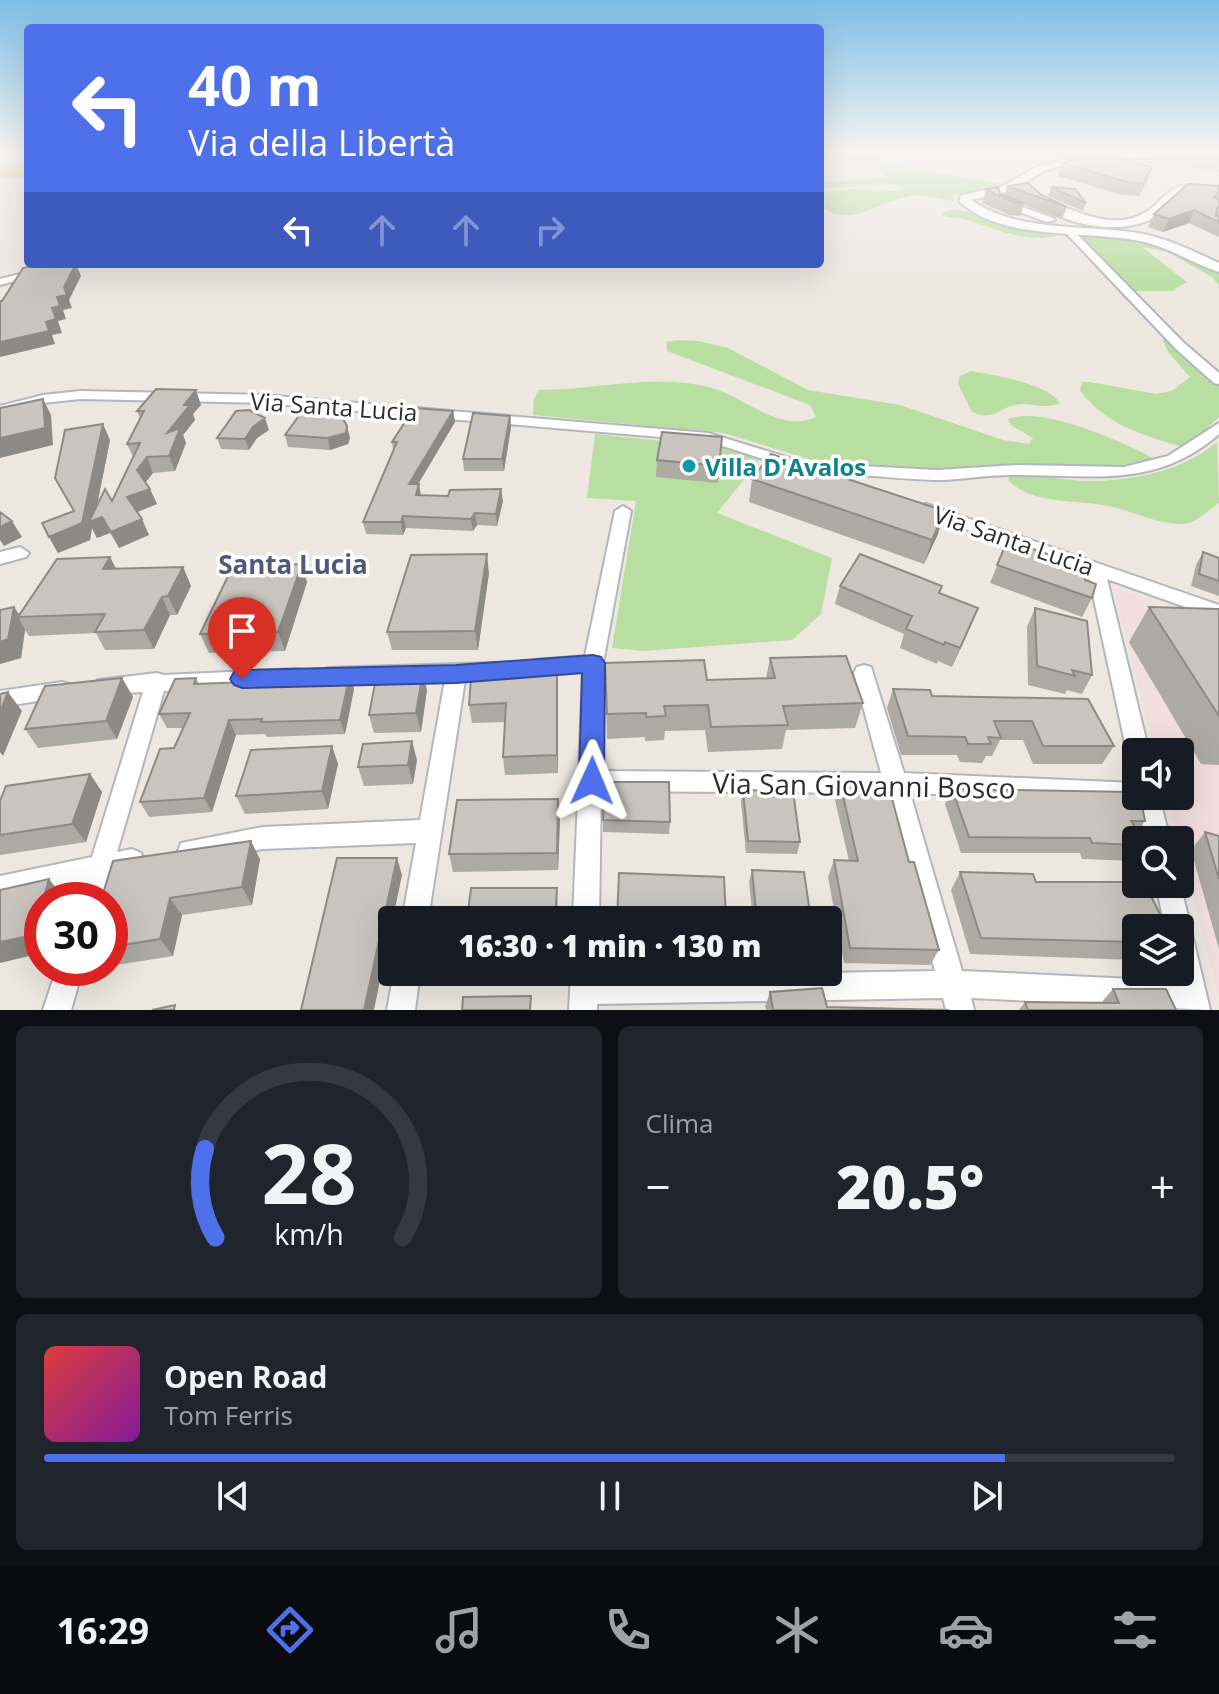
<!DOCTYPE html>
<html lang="it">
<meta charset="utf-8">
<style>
:root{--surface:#171b24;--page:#20242c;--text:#f1f3f6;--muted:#9ea1a6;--line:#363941;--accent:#4e71eb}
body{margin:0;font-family:"Open Sans",sans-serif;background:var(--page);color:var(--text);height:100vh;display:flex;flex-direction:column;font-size:30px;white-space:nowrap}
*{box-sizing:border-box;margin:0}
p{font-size:26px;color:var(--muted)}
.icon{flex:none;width:44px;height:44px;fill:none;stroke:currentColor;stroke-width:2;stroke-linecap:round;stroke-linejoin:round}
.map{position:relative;height:1010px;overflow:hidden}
.side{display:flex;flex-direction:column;gap:16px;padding:16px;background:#0d0f14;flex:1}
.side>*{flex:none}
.top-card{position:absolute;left:24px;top:24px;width:800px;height:244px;border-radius:8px;box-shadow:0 8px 32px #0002;background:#4e71eb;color:#fff;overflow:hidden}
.buttons{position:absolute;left:1122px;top:738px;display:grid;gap:16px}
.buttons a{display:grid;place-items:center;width:72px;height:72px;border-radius:8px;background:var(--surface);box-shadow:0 8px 32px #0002;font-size:40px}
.speed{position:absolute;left:24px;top:882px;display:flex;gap:16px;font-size:40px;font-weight:700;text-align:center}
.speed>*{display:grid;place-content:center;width:104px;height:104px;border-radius:50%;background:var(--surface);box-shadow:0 8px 32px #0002;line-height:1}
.speed .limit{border:12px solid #d22;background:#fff;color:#111}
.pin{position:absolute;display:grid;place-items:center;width:68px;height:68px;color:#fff;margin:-82px -34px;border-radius:50% 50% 50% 0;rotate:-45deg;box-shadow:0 0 8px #0007}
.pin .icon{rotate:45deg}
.me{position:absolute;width:88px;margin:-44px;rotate:1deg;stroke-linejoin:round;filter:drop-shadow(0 0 6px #0008)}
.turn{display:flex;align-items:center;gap:28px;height:168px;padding:0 32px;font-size:36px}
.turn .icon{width:104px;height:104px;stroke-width:2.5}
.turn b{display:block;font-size:56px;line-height:68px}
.lanes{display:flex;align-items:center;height:76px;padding:0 32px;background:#0003;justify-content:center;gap:40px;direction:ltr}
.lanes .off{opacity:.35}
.big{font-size:60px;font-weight:800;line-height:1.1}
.side .widget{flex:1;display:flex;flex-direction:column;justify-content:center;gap:12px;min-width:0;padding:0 28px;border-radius:12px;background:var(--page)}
.side .dial{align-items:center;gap:0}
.dial svg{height:208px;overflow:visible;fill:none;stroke:var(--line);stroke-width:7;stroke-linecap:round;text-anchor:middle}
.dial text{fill:var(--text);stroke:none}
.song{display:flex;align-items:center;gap:24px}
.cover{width:96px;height:96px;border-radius:12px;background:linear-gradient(135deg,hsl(0 70% 55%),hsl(290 70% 35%))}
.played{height:8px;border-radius:4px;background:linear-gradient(90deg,var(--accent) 85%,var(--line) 85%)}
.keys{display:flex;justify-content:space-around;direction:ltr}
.heat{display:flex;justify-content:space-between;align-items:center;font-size:44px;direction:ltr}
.side .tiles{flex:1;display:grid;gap:16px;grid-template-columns:1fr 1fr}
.widget:last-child{grid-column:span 2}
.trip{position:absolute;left:378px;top:906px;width:464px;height:80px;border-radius:8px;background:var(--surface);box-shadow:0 8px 32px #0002;font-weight:800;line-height:80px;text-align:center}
.tab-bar{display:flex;height:128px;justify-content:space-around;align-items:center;background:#090b0e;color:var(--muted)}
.tab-bar .icon{width:56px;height:56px}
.tab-bar .current{color:var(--accent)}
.tab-bar b{font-size:36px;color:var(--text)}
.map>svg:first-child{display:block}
.medical{fill:#f2dee0}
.green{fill:#b8dea1}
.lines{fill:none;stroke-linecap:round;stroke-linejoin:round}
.minor-casing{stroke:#b3b6be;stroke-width:4}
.tertiary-casing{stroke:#b3b6be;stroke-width:4}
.primary-casing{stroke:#c8c8c8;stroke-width:4}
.minor{fill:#fff;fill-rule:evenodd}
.tertiary{fill:#fff;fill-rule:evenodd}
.primary{fill:#e6c56c;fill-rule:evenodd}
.wall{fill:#ada9a3}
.shaded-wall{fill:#8d8a85}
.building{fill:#c9c5be;stroke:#8d8a85;stroke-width:2}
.route{fill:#4e71eb;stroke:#334999;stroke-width:2}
.culture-dot{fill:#0f9aa8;stroke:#fff;stroke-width:3}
.labels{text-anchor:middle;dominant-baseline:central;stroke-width:7;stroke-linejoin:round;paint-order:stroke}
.street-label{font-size:24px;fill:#2c2c2c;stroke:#fff}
.culture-label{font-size:24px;font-weight:bold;fill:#0d838f;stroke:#fff;text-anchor:start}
.neighbourhood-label{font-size:26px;font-weight:bold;fill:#50597a;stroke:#fff}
.near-street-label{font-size:28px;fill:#2c2c2c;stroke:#fff}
</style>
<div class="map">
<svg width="1219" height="1010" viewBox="0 0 1219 1010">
<rect width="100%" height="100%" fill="#ede7e0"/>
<!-- medical -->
<path class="medical" d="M1113 587 1219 625V995L1167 796H1180V752H1156Z"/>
<!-- green -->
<path class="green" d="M822 153H865L897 166 1001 184 952 195 955 201C940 201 926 193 910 196 883 200 851 228 823 208L825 201 820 198V193L852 189 898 191 904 188 892 184 820 188V182L889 178 876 168Z
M1139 156H1219V172L1156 164 1107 162Z
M956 209 1060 233 1061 234C1032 246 994 228 967 220 959 217 951 219 942 215L943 212Z
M1078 234 1160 245 1219 273V285L1212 277 1168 252 1142 247 1187 282 1172 291H1132Z
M1162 338 1219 386V417L1186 448C1146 436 1106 426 1080 390L1082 382H1090L1156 394 1172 391 1190 377 1168 352Z
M678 340 698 341 728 348 808 390 900 405 1003 440 1029 444 1033 438 1011 425 1008 419C1041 405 1124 442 1155 459L1095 470 1007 465 943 471 812 460 724 433 533 415 534 399 539 390C597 390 656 373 712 388 745 397 780 434 816 417L810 405 667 351V342Z
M970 371C994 375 1047 383 1060 403 1047 409 1035 404 1021 404 1000 405 997 422 972 412L958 384 959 377Z
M595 434 731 448 759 461 717 513 832 558 821 614 792 640 643 651 612 648 636 501 587 498Z
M1217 442 1219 503C1207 510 1197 524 1182 524 1154 524 1129 509 1103 505 1072 500 1031 504 1008 480L1011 475C1041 474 1070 482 1099 481 1140 479 1186 469 1217 442Z"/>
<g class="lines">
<!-- minor casing -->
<g class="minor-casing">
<path id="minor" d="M1003 200 1053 218 1055 220 1047 222 1000 205 999 203Z
M1065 228H1071L1184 343 1219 373V384L1214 383 1176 349 1065 232Z
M60 264H78L0 285V279Z
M80 391 263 395 708 433 796 460 799 463 791 468 707 441 263 403 80 399 43 403 0 414V406L43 395Z
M1219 423V434C1156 489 1092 475 1016 475 989 474 963 480 936 480 893 479 851 472 808 474L800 469 808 464H824L937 470 1017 465 1124 467 1168 456Z
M926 504 1219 605V619L1107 579 1149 752H1136V761L1130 759 1127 752 1088 572 920 513 918 509 920 505Z
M623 506 631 511 603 663 601 771 881 773 854 673 857 667 864 665 871 667 904 773 1136 783V796H1159L1170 840H1146L1138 802 910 793 962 971 1176 981 1174 972H1180V928H1165L1156 884 1180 883 1210 1010 971 998 974 1010H946L943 998 597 1004V1010H569L571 972H597V977L935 971 887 793 601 791 599 920H573L583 672 536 676 529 673 526 668 529 663 536 660 585 656 615 511Z
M20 547 29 553 26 557 0 564V552Z
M493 663 500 665 503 671 500 677 465 680 428 920H402L416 843 263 849 190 862 181 859 178 851 181 843 263 827 420 820 445 680 328 684 321 682 318 676 321 670 328 668Z
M297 669 304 671 307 677 304 683 297 685 164 691 117 852 132 849 141 853 144 861 141 869 110 877 104 900H78L84 883 0 900V876L92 857 143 692 105 694 98 692 95 686 98 680 157 673 164 675Z
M62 682 69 684 72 690 69 696 0 707V691Z
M57 968H83L71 1010H43Z
M394 972H420L415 1010H387Z"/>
</g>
<!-- tertiary casing -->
<g class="tertiary-casing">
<path id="tertiary" d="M1092 153H1106L1044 171 1010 191 971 200C1019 233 1083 224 1138 233 1167 238 1193 251 1219 263V272C1193 264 1171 248 1144 242 1089 229 1003 243 959 201L962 195 1003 186 1036 167Z
M1131 153H1219V155L1133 158 1093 166 1088 163Z
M1181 186 1219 190V196L1183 192C1171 200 1162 214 1149 220 1117 235 1063 225 1036 202L1042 199C1074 209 1112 233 1146 212 1159 204 1166 191 1181 186Z"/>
</g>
<!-- primary casing -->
<g class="primary-casing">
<path id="primary" d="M28 166V174L0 177V169Z"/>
</g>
<!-- minor -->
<use href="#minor" class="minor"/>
<!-- tertiary -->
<use href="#tertiary" class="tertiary"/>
<!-- primary -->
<use href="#primary" class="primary"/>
</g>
<!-- wall -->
<path class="wall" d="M1094 158 1152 167 1139 196 1122 195 1058 176 1062 163Z
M1007 186 1040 194 1067 207 1062 219 1024 205 1020 216 1010 215 982 203 986 190 1004 196Z
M1219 186V237L1189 223 1163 232 1148 227 1154 214Z
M1051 187 1086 203 1083 211 1048 196Z
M201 405 193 414 195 420 183 435 186 443 175 471 153 473 146 482 157 504 137 512 149 535 119 548 110 533 97 538 92 528 90 540 58 553 49 537 74 511 55 478 110 440 97 506 112 501 133 457 127 444 140 418 137 411Z
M453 411 455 422 418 484 421 495 503 501 497 526 477 525 473 531 406 528 403 535 366 534 363 522 393 450 392 442Z
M510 416 511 427 504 471H464L463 459Z
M269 430 257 438 249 450 221 449 217 438Z
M285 435 350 438 348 444 330 450 288 447Z
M722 437 718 483 656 477 657 460Z
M752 479 938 534 924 564 749 502Z
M1006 544 1058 562 1085 580 1092 598 1082 617 990 583Z
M1203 552 1219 558V596L1191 586 1196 565Z
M183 567 191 586 177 615H170L154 649 105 650 96 633 29 636 25 630 21 658 0 664V610L14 607 19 615 116 569Z
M489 573 478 650H392L387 632Z
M307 582 285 651 209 653 200 634Z
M840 586 940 593 970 627 952 667 938 661 937 664 900 648 904 634 835 604Z
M1149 607 1219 609V765L1201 764 1129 642Z
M1035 608 1092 675 1082 694 1067 690 1065 694 1028 685 1027 627Z
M770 658 863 703 855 728 786 730 782 749 708 752 705 730 665 731 664 740 645 741V737L607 739 605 663 707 680 766 678Z
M350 674 354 689 345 734 267 737 265 734 236 735 212 812 149 817 140 802 174 748 183 728H167L159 714 196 678 199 684 274 681Z
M122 678 133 697 117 739 38 748 25 729Z
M558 681V773L505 775 503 757 505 722 472 723 469 705Z
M893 689 932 696 1088 699 1114 746 1102 764H1033L1023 740H1000L992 756H986L982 763 960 762 957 755H901L887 708Z
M427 690 421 732 374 733 369 715Z
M332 746 338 764 328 809 245 814 236 796Z
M417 760 413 784 364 786 358 767Z
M90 774 102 792 86 842 0 855V801Z
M840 783 909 862 939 950 930 965 844 963 828 877 834 860 849 861 835 800Z
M952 789 1145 821 1138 830 1136 840V861L1082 859 1080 853H961L945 804Z
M743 790 800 842 797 854 746 853 741 802Z
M560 817 558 870 453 872 449 854Z
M603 820 670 822 669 834 603 832Z
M1205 832 1219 836V949L1191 850Z
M260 859 252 905 182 915 173 956 110 966V900Z
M752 870 811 920H753L749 882Z
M960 872 1036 882 1136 928V960L970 954 951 890Z
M1113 989 1176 1010H1019L1025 1002 1101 1003Z
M770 992 827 1007 949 1010H766L765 1007Z"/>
<!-- shaded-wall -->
<path class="shaded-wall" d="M1152 167 1147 180 1139 196 1144 183Z
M1194 210 1189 223 1163 232 1169 219Z
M76 264 81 276 69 300 72 308 63 310 66 319 58 321 62 333 52 335 55 344 0 357V342L46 322 52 308Z
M196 390 201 405 193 414 195 420 183 435 186 443 175 471 169 456 167 433 184 405Z
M43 399 51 415 53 445 0 458V438Z
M453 411 455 422 411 496 409 484Z
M510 416 511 427 504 471 502 459Z
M265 418 269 430 257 438 249 450 245 439 253 427Z
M103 424 110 440 94 520 102 517 110 533 97 538 92 528 90 540 58 553 49 537 82 523Z
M347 426 350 438 348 444 330 450 328 438Z
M147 457 153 473 143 485 137 470Z
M419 484 421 496 416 495Z
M150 489 157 504 135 513 127 497Z
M501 489 503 501 497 526 496 514Z
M945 511 938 534 924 564 932 540Z
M475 513 477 525 473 531 471 519Z
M403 516 406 528 403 535 401 522Z
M142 519 149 535 119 548 111 532Z
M12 521 22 537 4 546 0 540V527Z
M487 554 489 573 478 650 475 631Z
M110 557 120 576 103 569Z
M302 564 307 582 285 651 278 632Z
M183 567 191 586 177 615 168 596Z
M162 597 170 615 154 649 144 630Z
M14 607 21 617H18L25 630 21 658 0 664V642Z
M978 608 970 627 952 667 960 648Z
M557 662 558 681V773L557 755Z
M423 672 427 690 421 732 416 713Z
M350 674 354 689 345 734 340 720Z
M122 678 133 697 117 739 106 721Z
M8 692 22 711 3 756 0 752V712Z
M229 720 236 735 212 812 204 798Z
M412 741 417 760 413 784 408 765Z
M332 746 338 764 328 809 322 791Z
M90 774 102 792 86 842 72 824Z
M558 799 560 817 558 870 557 853Z
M251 841 260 859 252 905 242 887Z
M397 858 402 875 374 1010H364Z
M49 879 63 897V900H43Z
M557 888 558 920H555Z
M170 898 182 915 173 956 160 939Z
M42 905V953L0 963V942Z"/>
<!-- building -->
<path class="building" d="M1088 155 1094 158 1107 155 1152 167 1144 183 1127 182 1062 163Z
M1028 183 1040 194 1067 207 1007 186Z
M1188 184 1219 186V191L1214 197 1219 200V208H1217L1216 216H1219V222L1194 210 1169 219 1154 214Z
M998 187 1000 194 1024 203 1014 202 986 190Z
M1051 187 1075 189 1086 203Z
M39 264H60V265L76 264 64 287 67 295 57 297 60 306 52 308 56 319 46 322 49 331 0 342V301H2L23 268Z
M156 389 196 390 184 405H190L167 433 180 428 169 456 147 457 137 470 150 489 127 497 142 519 111 532 102 517 89 522 105 489 112 501 140 443 127 444 144 411H137Z
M43 399 45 428 0 438V408Z
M336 407 347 426 346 433 328 438 285 435 301 413 327 415Z
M414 408 453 411 409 484H419L416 495 448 496 450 490 501 489 496 514 475 513 471 519 403 516 401 522H363L397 442H392Z
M249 410 265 418 253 427 245 439 217 438 236 411Z
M473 413 510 416 502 459H463Z
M103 424 82 523 49 537 42 523 74 511 55 478 65 430Z
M662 432 722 437 719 466 657 460Z
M771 454 945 511 932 540 752 479Z
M0 512 12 521 0 527Z
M1006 544 1016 547 1018 544 1060 558 1058 562 1087 572 1085 580 1096 584 1092 598 997 565Z
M1203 552 1219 558V581L1199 574Z
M487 554 475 631 387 632 411 555Z
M860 554 942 586 939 593 978 608 960 648 945 642 944 645 906 629 912 616 840 586Z
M110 557 103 569 183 567 168 596 162 597 144 630 95 632 105 614 18 617 57 559Z
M302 564 278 632 200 634 232 568Z
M14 607 8 639 0 642V610Z
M1149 607 1219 609V716Z
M1035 608 1087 621 1092 675 1072 670 1075 676 1037 666Z
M846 656 863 703 783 706 788 725 711 727 708 705 664 706 666 716 646 717V713L607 714 605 663 704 660 707 680 775 678 770 658Z
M557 662V755L503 757 506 703 469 705 472 665Z
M423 672 416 713 369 715 377 673Z
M350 674 340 720 261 722 262 719 229 720 204 798 140 802 160 749 174 748 190 713 159 714 175 679 196 678 194 684 274 681 276 676Z
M122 678 106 721 25 729 45 686Z
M893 689 930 690 932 696 1088 699 1114 746H1043L1032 721H994L1001 738 988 737 991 744H968L965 737 908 736Z
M8 692 0 712V694Z
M412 741 408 765 358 767 363 744Z
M332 746 322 791 236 796 251 750Z
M90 774 72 824 0 835V801L6 786Z
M605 782H669L670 822 603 820Z
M840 783 888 784 909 862H914L939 950 850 948 834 860 858 861Z
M952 789 1131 792 1141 800 1145 821H1131L1144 840H1136V845L1092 843 1090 838 969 837Z
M743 790 793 791 800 842 748 841Z
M558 799 557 853 449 854 457 800Z
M1205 832 1219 836V879Z
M251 841 242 887 170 898 160 939 110 947V900H101L113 861Z
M337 858H397L364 1010H301Z
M752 870 804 872 811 920H757Z
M960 872 1033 874 1036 882H1136V884H1145L1167 928H1136V942L981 938Z
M619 873 724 877 726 920H617Z
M49 879 43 900H42V905L34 935 0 942V890Z
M471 888H557L555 920H467Z
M822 988 827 1007 949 1010H773L770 992Z
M1113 989H1166L1176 1010H1028L1025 1002 1119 1003Z
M531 996 530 1010H462L463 997Z
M175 1005 174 1010H152Z"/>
<!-- sky -->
<linearGradient id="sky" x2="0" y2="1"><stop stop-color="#7dbee7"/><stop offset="0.52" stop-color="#f7f4f1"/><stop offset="1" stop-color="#f7f4f1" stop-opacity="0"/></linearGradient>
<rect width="1219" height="294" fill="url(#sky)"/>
<!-- route -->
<path class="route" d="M593 655 601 657 605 663 604 781 601 789 592 793 583 789 579 781 582 673 456 683 242 688 234 685 230 679 234 672 242 670 456 665Z"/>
<!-- markers -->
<circle class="culture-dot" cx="689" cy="466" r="8"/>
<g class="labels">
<!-- street labels -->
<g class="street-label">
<text transform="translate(334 406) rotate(4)">Via Santa Lucia</text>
<text transform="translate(1014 540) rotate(19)">Via Santa Lucia</text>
</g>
<!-- culture labels -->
<g class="culture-label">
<text x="705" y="466">Villa D'Avalos</text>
</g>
<!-- neighbourhood labels -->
<g class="neighbourhood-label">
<text x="293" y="564">Santa Lucia</text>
</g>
<!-- near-street labels -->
<g class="near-street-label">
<text transform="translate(864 785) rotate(1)">Via San Giovanni Bosco</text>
</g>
</g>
</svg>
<div class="buttons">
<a><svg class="icon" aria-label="sound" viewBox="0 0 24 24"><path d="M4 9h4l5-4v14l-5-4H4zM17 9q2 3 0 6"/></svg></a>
<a><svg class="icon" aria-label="search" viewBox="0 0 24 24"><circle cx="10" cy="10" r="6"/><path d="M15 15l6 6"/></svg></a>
<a><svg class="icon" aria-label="layers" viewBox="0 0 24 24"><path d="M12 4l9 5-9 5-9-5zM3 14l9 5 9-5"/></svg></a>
</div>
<div class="speed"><div class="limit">30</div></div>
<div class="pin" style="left:242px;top:679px;background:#d93025"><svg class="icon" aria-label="arrive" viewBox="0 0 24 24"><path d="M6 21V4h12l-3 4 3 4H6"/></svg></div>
<svg class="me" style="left:592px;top:781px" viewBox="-20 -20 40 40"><path d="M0-17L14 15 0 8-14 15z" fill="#4e71eb" stroke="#fff" stroke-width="4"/></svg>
<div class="trip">16:30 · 1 min · 130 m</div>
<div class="top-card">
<div class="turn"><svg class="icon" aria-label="left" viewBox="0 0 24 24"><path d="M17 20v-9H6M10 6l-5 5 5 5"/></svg><div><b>40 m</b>Via della Libertà</div></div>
<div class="lanes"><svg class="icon" aria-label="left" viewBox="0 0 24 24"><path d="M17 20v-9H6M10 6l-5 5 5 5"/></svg><svg class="icon off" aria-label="ahead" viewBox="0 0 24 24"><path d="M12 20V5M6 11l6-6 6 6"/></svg><svg class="icon off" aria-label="ahead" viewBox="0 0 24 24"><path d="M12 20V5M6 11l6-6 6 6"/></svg><svg class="icon off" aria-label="right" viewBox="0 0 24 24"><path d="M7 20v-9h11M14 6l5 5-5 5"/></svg></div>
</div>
</div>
<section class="side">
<div class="tiles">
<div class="widget dial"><svg viewBox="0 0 100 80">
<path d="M14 69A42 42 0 1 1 86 69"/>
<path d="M14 69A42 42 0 0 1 10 35" stroke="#4e71eb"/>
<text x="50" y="56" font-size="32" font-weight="700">28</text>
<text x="50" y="72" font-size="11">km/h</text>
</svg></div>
<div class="widget"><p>Clima</p>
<div class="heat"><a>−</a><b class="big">20.5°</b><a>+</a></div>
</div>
<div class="widget">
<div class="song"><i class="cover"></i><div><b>Open Road</b><p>Tom Ferris</p></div></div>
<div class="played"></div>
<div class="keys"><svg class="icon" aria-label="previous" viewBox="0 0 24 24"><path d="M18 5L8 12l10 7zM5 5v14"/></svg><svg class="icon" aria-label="pause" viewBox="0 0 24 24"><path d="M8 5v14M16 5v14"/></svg><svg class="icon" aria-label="next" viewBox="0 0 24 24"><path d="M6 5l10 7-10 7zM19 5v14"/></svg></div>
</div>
</div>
</section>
<nav class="tab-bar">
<b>16:29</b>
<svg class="icon current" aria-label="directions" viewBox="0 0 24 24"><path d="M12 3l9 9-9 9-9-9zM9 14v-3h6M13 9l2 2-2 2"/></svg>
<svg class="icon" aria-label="music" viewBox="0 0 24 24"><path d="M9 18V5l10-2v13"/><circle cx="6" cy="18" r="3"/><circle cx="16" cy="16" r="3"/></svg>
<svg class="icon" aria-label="phone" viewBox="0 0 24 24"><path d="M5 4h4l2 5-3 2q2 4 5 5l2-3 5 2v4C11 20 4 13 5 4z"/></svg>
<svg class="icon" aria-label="climate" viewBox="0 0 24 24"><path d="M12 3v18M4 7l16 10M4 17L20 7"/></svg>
<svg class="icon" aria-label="car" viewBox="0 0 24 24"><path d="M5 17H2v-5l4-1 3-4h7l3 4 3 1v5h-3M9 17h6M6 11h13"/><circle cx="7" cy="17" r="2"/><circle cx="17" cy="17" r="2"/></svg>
<svg class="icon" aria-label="filters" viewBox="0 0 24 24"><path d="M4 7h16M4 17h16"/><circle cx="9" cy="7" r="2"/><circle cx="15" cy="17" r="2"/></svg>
</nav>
